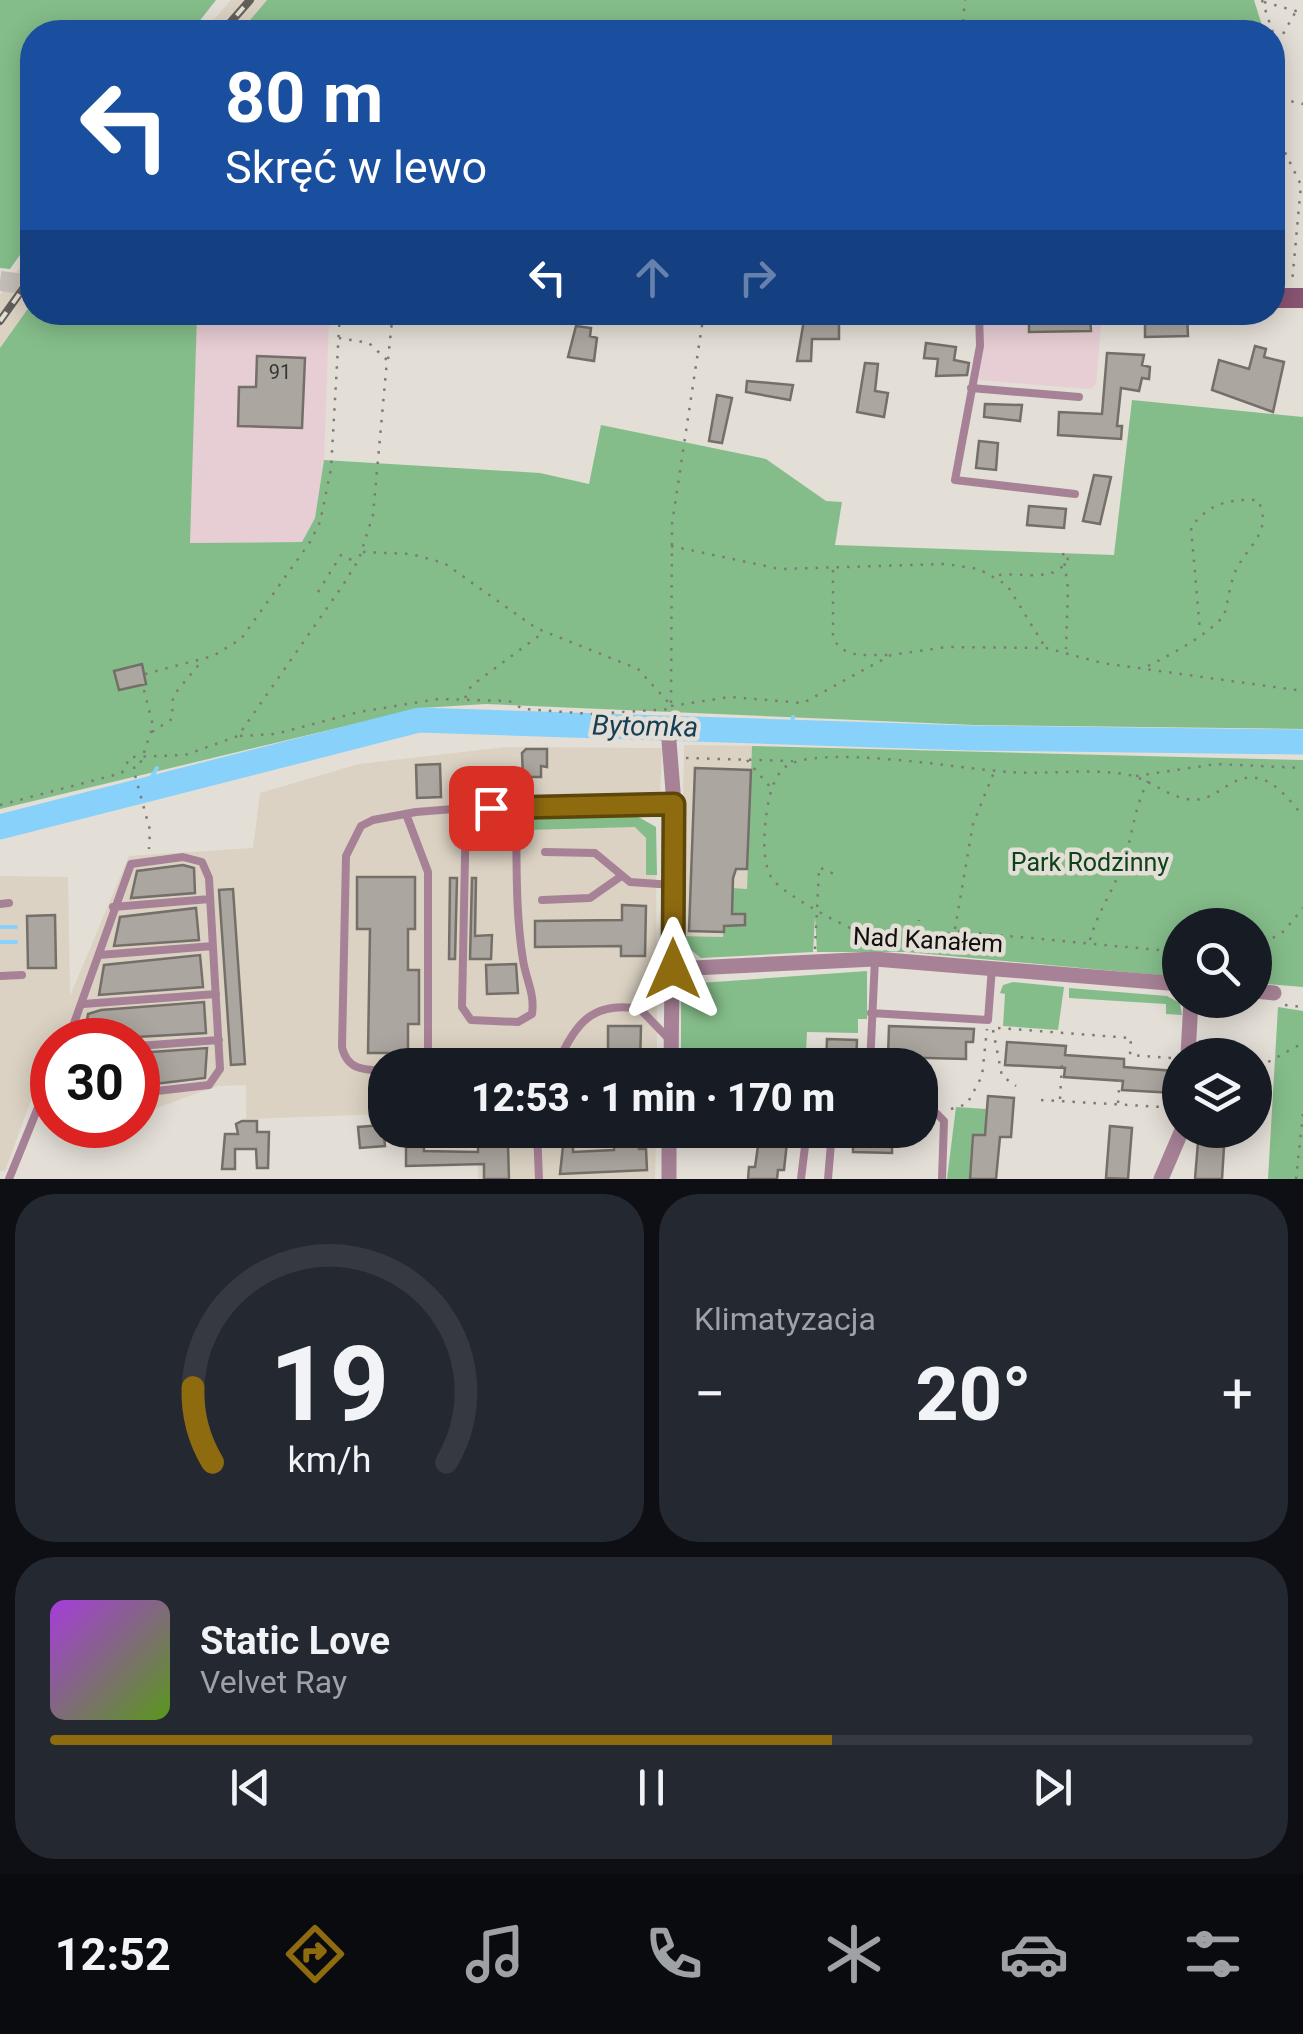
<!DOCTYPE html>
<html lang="pl">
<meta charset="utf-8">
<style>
:root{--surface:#171b24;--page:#242831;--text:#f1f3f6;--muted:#9ea1a6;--line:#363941;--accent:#8f6b10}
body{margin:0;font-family:Roboto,sans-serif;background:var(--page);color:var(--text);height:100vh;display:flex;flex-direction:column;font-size:38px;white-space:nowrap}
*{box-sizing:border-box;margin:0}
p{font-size:32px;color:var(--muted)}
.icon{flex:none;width:55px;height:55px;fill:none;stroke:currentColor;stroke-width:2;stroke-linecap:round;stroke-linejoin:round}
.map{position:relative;height:1179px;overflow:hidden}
.details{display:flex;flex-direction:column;gap:15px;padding:15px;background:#0d0f14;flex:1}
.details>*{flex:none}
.top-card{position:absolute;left:20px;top:20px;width:1265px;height:305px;border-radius:40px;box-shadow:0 5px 25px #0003;background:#1a4fa0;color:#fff;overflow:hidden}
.controls{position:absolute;left:1162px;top:908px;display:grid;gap:20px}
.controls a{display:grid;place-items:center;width:110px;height:110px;border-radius:50%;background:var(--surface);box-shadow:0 5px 25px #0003;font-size:50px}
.speed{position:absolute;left:30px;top:1018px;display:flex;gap:20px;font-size:50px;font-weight:700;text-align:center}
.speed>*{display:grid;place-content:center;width:130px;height:130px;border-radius:50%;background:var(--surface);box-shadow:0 5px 25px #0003;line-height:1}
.speed .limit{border:15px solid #d22;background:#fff;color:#111}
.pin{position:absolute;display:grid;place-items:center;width:85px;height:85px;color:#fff;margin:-42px;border-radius:20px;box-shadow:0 5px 15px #0006}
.me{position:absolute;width:110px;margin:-55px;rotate:0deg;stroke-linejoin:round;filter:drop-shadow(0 0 8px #0008)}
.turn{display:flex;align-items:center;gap:35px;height:210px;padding:0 40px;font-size:45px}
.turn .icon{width:130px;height:130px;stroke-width:2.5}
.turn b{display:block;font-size:70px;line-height:85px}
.lanes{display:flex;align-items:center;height:95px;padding:0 40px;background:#0003;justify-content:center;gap:50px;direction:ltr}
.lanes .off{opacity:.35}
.big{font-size:75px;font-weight:800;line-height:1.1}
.details .tile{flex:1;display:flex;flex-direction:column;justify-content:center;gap:15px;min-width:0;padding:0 35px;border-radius:40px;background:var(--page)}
.details .dial{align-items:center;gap:0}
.dial svg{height:260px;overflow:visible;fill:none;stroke:var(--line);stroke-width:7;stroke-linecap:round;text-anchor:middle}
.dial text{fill:var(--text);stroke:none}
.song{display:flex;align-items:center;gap:30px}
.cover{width:120px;height:120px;border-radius:15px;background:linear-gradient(135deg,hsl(280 70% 55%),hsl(90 70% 35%))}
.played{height:10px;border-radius:5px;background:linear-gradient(90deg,var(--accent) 65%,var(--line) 65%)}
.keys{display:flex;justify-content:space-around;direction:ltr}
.heat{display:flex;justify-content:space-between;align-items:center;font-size:55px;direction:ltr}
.details .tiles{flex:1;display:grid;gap:15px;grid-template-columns:1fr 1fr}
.tile:last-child{grid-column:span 2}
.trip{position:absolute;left:368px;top:1048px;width:570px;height:100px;border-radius:40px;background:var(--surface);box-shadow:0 5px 25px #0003;font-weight:800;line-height:100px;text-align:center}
.dock{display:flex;height:160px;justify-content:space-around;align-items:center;background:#090b0e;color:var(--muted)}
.dock .icon{width:70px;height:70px}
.dock .on{color:var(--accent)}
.dock b{font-size:45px;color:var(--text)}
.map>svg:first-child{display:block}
.commercial{fill:#e7cdd4}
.built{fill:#dbd2c3}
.green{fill:#85bd8a}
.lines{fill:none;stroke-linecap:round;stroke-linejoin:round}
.stream{stroke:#87d1fb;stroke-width:4}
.river{stroke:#87d1fb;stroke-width:25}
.building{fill:#aba69f;stroke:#746f68;stroke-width:2.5}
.secondary-tunnel{stroke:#c4bfb8;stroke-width:20;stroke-dasharray:20 10;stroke-linecap:butt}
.path{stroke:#7e7b75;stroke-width:2.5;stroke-dasharray:2.5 8;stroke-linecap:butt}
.lane{stroke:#a78296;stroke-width:8}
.street{stroke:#a78296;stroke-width:15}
.secondary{stroke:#895473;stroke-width:20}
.rail-casing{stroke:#625f5a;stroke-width:8}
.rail{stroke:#e3ded6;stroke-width:4;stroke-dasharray:11;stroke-linecap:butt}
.route-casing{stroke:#5d460a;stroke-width:25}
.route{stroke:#8f6b10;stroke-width:18}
.labels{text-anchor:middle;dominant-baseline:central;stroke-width:9;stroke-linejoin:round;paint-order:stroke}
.number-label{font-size:20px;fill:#383632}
.park-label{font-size:25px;fill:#0e4319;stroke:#e3ded6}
.street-label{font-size:25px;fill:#12100d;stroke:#e3ded6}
.water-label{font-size:28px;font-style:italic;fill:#143e54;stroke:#e3ded6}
</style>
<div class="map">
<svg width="1303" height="1179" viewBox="0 0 1303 1179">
<rect width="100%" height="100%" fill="#e3ded6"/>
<!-- commercial -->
<path class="commercial" d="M986 313H1102L1096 384 1091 389 979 380Z
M197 315 329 320 324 460 315 518 302 542 189 543Z"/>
<!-- built -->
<path class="built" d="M231 0H267L240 32H203Z
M32 251V303L0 348V295Z
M684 745 752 746 747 889 725 902 723 937 681 936Z
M506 747 662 748 660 798 639 797 637 817 656 838 657 1065H385V1114L246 1119V1085L218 1086 156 1108 138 1095V1040H52V1090L34 1092 5 1171H0V876L68 877 70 996 129 856 253 848 260 793 359 764Z
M478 1130H656L655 1179H478Z"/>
<!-- green -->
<path class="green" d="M0 0H216L191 32H32V238L10 269 0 268Z
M267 0H1254L1264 32H240Z
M32 303V312L197 315 190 543 302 542 315 518 324 460 540 473 589 484 601 425 766 459 826 501 842 502 835 545 1114 555 1132 400 1303 417V729L974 725 486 704 421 708 0 809V348Z
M752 746 1303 760V987L1255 983V925H1180V977L906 952H817L815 917 813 952 701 958 686 946 681 936 723 937 725 902 732 888 747 889Z
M635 815 656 827 657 875H646V838L635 827 527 830 526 818Z
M867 971V1019H858V1033L807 1032 806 1051 728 1049 727 1064 723 1065H690V1053L681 1052V998L688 997 700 983Z
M1013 982 1064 987 1058 1030 1003 1026 1005 994 1000 993 1003 985Z
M1069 988 1167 996 1180 1003 1182 1015 1166 1014V1004L1069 998Z
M1278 1007 1303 1011V1179H1268Z
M956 1107 986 1109 985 1134H972L969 1179H947Z"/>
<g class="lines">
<!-- stream -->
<path class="stream" d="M791 731 793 717
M144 789 157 768
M0 927H16
M0 942H16"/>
<!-- river -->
<path class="river" d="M0 827 419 720 970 738 1303 742"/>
</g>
<!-- building -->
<path class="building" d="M1187 313 1188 336 1145 337V314Z
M1090 315 1091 331 1029 332V316Z
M839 319V339H812L811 361H797L804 320Z
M576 326 591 328 590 336 597 338 594 361 568 357Z
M926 343 956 347 954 360 969 363 967 375 936 376 938 359 924 358Z
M1255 346 1266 349 1264 357 1284 362 1273 412 1212 390 1219 360 1249 369Z
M1107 353 1144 355 1142 365 1150 367 1149 379 1142 378 1139 391 1121 388 1117 426H1122L1121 439 1058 435 1059 412 1102 414Z
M257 356 305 358 302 428 238 426 239 387H256Z
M865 363 878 364 875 391 888 393 884 417 857 412Z
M747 381 793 385 790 400 746 392Z
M717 395 732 398 722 443 709 441Z
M985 404 1022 405 1020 421 984 417Z
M979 441 998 443 996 470 976 468Z
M1094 475 1111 477 1100 524 1083 521Z
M1029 506 1066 509 1064 528 1027 525Z
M142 664 146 684 119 690 114 671Z
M526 749H547V767L541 766V777H523L522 753Z
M440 764 441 797 417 798 416 765Z
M695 768 751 770 747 869H736L733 878 732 914H745V925L724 926V932L689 931Z
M183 865 194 868 195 893 131 898 137 871Z
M357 877H415V929H408V970H419V1024H408V1053H368L370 929H357Z
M450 878H457L455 959H449Z
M472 878H476L475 936 492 935 491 959H470Z
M233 889 245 1064 231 1065 219 890Z
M622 905 646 906 645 956H621V946L535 947V921L622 920Z
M196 908 199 940 114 946 120 917Z
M55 915 56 968H28L27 916Z
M200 955 203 987 99 995 104 965Z
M516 964 518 993 487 994 486 965Z
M204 1002 206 1033 84 1040 88 1014 101 1010Z
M608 1026H641L640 1065H615V1053H608Z
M889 1026 974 1029 973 1042H966V1059L888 1057Z
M827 1039 857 1040 856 1065H826Z
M1007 1042 1066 1046 1065 1055 1124 1059V1067L1175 1071 1174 1093 1122 1090 1123 1081 1064 1077 1065 1068 1005 1065Z
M207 1048 205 1078 145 1085 144 1071 138 1072V1053Z
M988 1096 1014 1098 1011 1137H1000L996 1179H970L973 1135H985Z
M242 1121H257V1132H269L268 1168H257L256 1149H235V1169H222L225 1134H238L236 1124Z
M383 1125 385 1146 360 1148 358 1127Z
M1110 1126 1132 1128 1128 1179 1106 1178Z
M478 1130H498V1145H508L509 1179H484V1164L406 1166V1144H424V1151L478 1152Z
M615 1130H640L639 1149H646L647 1170 560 1174 563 1146H573V1152L614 1150Z
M853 1130H904L903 1142H892V1153L853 1152Z
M1199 1130H1225L1222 1179H1195Z
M759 1139 787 1142 784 1170H778L777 1179H748L749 1167H755Z"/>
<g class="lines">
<!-- secondary-tunnel -->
<path class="secondary-tunnel" d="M0 281 32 285"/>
<!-- path -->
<path class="path" d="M1262 0 1280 54 1276 134 1301 185 1292 283
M1264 2 1303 13
M962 32 965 0
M1278 43 1296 11
M1281 99 1303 104
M388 359 393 312
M671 546 780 569 945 564 979 569 1007 585 1045 647
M363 552 411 554 444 563 536 628 638 669 669 703
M1063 553 1068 588 1066 649
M833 570V638C845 660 867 654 889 655
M999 575C1026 572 1060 585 1070 553
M318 592 341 555 354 561
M1148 666C1175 652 1203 638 1224 616 1228 601 1230 583 1236 570 1249 544 1273 532 1258 500 1228 499 1210 503 1191 527L1200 631
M145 674 213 656 241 639 310 542 320 522 331 469 340 312
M144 690 153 726 139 767 133 768 150 830 149 849
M465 698 471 686 544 632
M671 703 672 524 704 312
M671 706 730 697 803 703 891 655 946 647 1046 648 1102 663 1303 691
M670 728 671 711
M152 732 172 719 173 696 201 662
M240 736 275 734 359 712 438 699 509 701 523 709 592 714 671 709
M686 758 793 761
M747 760 771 788
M1136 776 1216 764 1303 768
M0 805 122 773 130 757 185 755 238 736 343 585 359 559 373 515 387 360 369 343 339 338
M821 868 836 875
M955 929 973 824 994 772
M1090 940C1098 911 1112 893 1122 866 1133 838 1133 809 1148 781
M918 942 919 920
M815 949 819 870
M1255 949 1284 931 1303 908
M1180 952 955 931C932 941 914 947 889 943 868 940 781 895 771 877 762 860 764 835 766 817 768 801 772 779 784 768 812 742 968 770 1010 772 1048 775 1085 768 1124 774 1147 777 1164 795 1187 799 1216 805 1229 773 1257 778 1276 781 1291 802 1303 816
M1285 1005 1303 1007
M998 1028 1131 1038 1130 1055 1172 1058
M993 1030 1002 1076 1016 1086
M1259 1067 1303 1043
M1060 1099 1062 1063
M1041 1100 1180 1108
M1118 1103 1120 1076
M951 1109 967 1104 982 1076 987 1029
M1296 1179 1303 1114"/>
<!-- lane -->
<path class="lane" d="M979 312 980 346 955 480 1075 494
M971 388 1079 397
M466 808 462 1007 471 1020 518 1022 532 1014C535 993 526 980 523 960 515 910 517 858 516 807
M406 814 428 872V1065
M545 852 595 853 630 882 673 885
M542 900 590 898 620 877
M0 904 9 903
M113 907 210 899
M99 955 213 946
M0 976 22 975
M83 1004 216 994
M871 1013 988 1020 992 967
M68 1040 131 864 183 857 202 862 209 878 220 1069 209 1085 148 1092
M138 1046 219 1040
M557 1065C574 1025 592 1000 640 1009L669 1039
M870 1065 875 959
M385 1071C364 1070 347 1070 342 1047L346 856 361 826 373 820 416 812 466 808 673 804
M920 1111 936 1113 944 1121 942 1179
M537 1130 539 1179
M816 1130 832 1132 828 1179
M9 1179 52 1073
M801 1179 807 1130"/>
<!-- street -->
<path class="street" d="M669 741 674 804 671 1065
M673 969 875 959 1180 984
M1255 991 1274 993
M1188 1055 1191 1000
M669 1179V1130
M1161 1179 1182 1130"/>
<!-- secondary -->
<path class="secondary" d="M1272 298H1303"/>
<!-- rail casing -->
<g class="rail-casing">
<path id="rail" d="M222 32 250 0
M0 321 32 276"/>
</g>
<!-- rail -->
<use href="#rail" class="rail"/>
</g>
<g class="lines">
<!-- route casing -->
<g class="route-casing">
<path id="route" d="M491 808 674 804 673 969"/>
</g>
<!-- route -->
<use href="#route" class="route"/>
</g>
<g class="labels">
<!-- number labels -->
<g class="number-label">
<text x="280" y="372">91</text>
</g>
<!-- park labels -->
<g class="park-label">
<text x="1090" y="862">Park Rodzinny</text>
</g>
<!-- street labels -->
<g class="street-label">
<text transform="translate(928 940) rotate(3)">Nad Kanałem</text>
</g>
<!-- water labels -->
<g class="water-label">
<text transform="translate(645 726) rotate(1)">Bytomka</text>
</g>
</g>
</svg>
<div class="controls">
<a><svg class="icon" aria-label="search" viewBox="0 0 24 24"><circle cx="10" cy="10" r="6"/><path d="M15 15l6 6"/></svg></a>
<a><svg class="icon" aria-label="layers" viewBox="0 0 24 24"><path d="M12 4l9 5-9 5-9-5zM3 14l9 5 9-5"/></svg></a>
</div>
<div class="speed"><div class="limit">30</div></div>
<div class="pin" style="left:491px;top:808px;background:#d93025"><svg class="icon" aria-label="arrive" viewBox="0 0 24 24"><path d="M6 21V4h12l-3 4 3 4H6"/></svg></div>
<svg class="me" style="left:673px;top:969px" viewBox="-20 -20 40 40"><path d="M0-17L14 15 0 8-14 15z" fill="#8f6b10" stroke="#fff" stroke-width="4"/></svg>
<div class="trip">12:53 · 1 min · 170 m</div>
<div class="top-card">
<div class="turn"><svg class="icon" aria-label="left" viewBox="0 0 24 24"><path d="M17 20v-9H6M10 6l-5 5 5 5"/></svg><div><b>80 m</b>Skręć w lewo</div></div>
<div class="lanes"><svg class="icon" aria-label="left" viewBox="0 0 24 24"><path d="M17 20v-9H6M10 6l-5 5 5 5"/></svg><svg class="icon off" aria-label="ahead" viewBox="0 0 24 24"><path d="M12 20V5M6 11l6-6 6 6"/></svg><svg class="icon off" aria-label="right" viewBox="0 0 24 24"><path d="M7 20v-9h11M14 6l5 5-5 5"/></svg></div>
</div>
</div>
<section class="details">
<div class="tiles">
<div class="tile dial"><svg viewBox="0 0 100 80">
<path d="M14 69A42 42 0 1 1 86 69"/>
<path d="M14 69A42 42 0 0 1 8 46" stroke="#8f6b10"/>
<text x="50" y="56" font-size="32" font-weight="700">19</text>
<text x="50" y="72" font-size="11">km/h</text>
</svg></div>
<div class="tile"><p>Klimatyzacja</p>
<div class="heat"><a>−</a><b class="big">20°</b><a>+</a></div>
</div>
<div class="tile">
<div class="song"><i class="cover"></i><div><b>Static Love</b><p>Velvet Ray</p></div></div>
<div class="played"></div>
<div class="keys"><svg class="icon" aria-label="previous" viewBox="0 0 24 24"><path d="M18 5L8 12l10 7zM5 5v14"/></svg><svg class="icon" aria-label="pause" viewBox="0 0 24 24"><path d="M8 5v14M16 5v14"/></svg><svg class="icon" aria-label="next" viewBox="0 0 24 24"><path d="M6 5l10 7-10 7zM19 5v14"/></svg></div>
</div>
</div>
</section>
<nav class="dock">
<b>12:52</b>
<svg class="icon on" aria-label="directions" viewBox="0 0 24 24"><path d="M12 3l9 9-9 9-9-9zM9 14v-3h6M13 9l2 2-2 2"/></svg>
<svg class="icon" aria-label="music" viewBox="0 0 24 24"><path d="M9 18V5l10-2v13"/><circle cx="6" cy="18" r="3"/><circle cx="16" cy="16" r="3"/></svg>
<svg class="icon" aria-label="phone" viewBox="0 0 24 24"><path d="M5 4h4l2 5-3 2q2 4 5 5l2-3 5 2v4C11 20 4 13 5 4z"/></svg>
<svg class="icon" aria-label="climate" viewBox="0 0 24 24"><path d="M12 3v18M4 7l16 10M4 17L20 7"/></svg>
<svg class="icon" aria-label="car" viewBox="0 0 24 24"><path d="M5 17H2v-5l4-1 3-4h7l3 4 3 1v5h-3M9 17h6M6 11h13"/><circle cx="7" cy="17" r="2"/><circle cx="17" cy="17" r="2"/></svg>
<svg class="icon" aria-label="filters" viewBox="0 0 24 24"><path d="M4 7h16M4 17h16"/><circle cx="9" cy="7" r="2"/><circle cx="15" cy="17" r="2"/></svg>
</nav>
